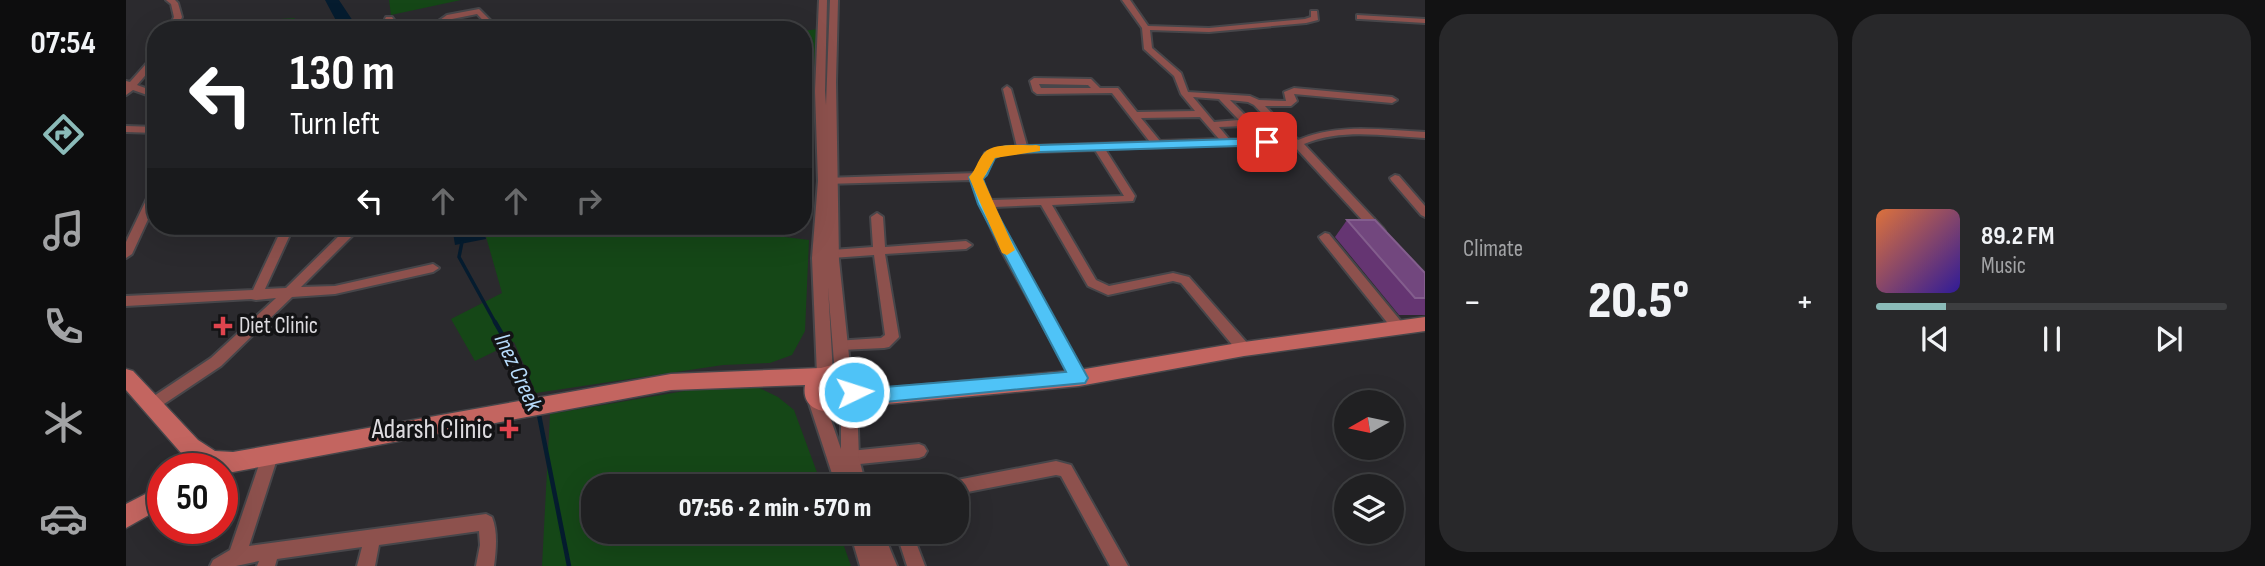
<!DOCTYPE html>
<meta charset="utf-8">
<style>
:root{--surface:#202022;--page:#28282a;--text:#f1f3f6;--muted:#a2a3a5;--line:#3d3e40;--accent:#8bbbb9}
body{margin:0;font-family:"Sofia Sans Condensed",sans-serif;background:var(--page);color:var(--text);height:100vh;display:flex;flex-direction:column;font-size:26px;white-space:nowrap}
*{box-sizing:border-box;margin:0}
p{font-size:23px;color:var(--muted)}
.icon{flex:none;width:38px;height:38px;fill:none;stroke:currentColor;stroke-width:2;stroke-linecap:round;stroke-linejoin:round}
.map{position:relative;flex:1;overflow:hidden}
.details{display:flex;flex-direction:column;gap:14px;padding:14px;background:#121213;width:840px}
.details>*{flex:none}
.hud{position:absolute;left:21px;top:21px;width:665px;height:214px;border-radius:28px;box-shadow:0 7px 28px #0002,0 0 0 2px var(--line);background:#202124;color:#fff;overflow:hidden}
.needle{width:46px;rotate:261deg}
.controls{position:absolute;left:1208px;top:390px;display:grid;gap:14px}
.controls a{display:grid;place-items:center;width:70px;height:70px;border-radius:50%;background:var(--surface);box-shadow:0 7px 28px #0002,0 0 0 2px var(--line);font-size:35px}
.speed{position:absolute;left:21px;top:453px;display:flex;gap:14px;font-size:35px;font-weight:700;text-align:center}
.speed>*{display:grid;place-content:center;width:91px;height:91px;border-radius:50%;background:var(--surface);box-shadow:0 7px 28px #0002,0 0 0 2px var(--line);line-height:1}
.speed .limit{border:10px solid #d22;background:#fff;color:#111}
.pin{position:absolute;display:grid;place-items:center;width:60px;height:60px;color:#fff;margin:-30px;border-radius:14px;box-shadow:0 4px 10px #0006}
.me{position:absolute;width:77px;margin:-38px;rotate:86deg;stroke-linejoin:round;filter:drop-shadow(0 0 5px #0008)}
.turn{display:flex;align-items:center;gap:24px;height:147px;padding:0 28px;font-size:32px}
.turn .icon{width:91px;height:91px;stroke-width:2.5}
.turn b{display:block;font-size:49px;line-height:60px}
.lanes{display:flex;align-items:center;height:66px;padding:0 28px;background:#0003;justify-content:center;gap:35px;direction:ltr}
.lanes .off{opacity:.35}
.big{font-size:52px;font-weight:800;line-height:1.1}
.details .widget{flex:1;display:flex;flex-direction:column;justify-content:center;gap:10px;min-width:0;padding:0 24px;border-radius:28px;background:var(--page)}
.song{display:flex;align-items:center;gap:21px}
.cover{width:84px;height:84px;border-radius:10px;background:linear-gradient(135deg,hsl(20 70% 55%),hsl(250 70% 35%))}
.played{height:7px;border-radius:4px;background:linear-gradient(90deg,var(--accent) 20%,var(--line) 20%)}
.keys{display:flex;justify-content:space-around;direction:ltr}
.heat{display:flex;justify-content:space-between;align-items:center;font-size:38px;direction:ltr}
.details .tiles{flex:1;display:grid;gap:14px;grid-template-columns:repeat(2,1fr)}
.trip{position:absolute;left:455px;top:474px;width:388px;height:70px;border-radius:28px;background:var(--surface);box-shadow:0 7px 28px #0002,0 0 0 2px var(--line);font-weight:800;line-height:70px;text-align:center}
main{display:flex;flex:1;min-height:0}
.tab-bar{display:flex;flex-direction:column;width:126px;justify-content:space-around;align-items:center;background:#0d0d0e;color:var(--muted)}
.tab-bar .icon{width:49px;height:49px}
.tab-bar .selected{color:var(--accent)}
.tab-bar b{font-size:32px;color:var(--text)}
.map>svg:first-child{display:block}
.green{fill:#154717}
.water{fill:#051c2f}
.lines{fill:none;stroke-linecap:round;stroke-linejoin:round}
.stream-far1{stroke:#051c2f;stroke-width:3.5}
.stream{stroke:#051c2f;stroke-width:4.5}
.minor-casing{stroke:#47464a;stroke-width:4}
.tertiary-casing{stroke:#47464a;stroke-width:4}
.secondary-casing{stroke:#47464a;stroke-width:3}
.minor{fill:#8d514d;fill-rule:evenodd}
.tertiary{fill:#8d514d;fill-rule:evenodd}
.secondary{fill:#c36560;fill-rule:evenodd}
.wall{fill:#653572}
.building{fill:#72477e;stroke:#835e8d;stroke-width:2}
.route{fill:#4fc3f7;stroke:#337fa1;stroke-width:2}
.slow{fill:#f59e0b}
.health-dot{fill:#e0444e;stroke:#131315;stroke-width:2.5}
.labels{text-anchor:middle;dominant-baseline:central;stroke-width:7;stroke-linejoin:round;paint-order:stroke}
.poi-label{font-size:23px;fill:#dddbdf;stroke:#131315;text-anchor:start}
.water-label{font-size:24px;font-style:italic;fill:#b7dbfb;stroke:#131315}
.near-poi-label{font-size:28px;fill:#dddbdf;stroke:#131315;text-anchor:end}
</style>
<main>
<nav class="tab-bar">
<b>07:54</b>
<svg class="icon selected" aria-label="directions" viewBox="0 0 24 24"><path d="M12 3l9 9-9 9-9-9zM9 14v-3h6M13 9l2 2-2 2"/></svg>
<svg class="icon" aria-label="music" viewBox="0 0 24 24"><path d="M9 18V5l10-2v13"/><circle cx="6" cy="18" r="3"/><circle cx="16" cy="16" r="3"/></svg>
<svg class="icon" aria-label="phone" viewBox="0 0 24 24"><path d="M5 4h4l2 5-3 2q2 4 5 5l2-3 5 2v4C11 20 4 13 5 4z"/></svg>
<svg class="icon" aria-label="climate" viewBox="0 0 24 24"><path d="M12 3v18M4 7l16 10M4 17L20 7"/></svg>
<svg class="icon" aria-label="car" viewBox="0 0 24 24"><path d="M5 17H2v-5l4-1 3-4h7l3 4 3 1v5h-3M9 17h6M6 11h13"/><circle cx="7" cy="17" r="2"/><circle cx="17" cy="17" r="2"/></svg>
</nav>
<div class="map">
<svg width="1299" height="566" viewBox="0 0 1299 566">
<rect width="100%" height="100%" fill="#2b2a2e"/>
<!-- green -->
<path class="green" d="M263 0H335L265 15Z
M169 18 159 30H116L123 21Z
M692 29 687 83 688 199 684 222H677V31Z
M357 226H657L659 237 683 240 679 331 666 355 644 363 597 365 410 393 388 342 349 361 325 319 376 293Z
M629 386 652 397 668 410 696 486H467V532H713L725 566H416L424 414 576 388Z"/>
<!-- water -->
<path class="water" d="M199 0H213L233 30H215Z
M326 226H357L360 239 329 245Z"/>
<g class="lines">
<!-- stream-far1 -->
<path class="stream-far1" d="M336 242 333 257 370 324"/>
<!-- stream -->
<path class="stream" d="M369 322 400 376 410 403
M412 410 443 566"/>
<!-- minor casing -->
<g class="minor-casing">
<path id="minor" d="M40 0H49L52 3 56 17 50 30H42L48 17 45 4Z
M996 0H1004L1022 26 1083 28 1179 19 1185 17V11H1191L1192 20 1180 23 1083 32 1024 30 1026 48 1055 73 1062 92 1124 96 1133 100 1160 101 1158 92 1168 88 1266 97 1271 100 1266 103 1168 94 1171 101 1165 106H1139L1172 140C1212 123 1257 130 1299 132V138C1259 136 1216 128 1178 144L1257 228 1259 231 1253 235 1249 234 1169 147 1100 145 979 149 1009 196 1007 201 926 205 970 280 983 286 1047 273 1063 277 1123 345 1125 349 1123 353H1113L1055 283 1047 281 982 295 962 286 915 205 868 207 886 248 960 378 958 382 953 384 948 382 874 248 854 204 855 202 845 180 698 184 693 181 698 178 851 173 859 153 880 147H891L877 89 881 86 885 89 901 146 1024 142 986 93 911 94 907 91 904 81 908 78 965 79 974 88H992L1011 112 1069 111 1055 94 1048 76 1018 49 1016 28ZM913 84 962 85 965 88H915ZM1067 97 1093 99 1113 120 1088 122ZM1104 100 1122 102 1128 105 1162 141 1103 139 1093 127 1119 126 1124 123 1120 116ZM1074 117 1093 139 1034 141 1015 118ZM969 150 998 196 865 200 855 178 860 175 867 157 881 153Z
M353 9 374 30H366L351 14 326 19 310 30H300L321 15Z
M1231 15 1299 19V23L1234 19H1231Z
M260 17H266L275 30H267L259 19Z
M27 56H30V63L11 85 30 92V98L7 90 0 95V81L4 82Z
M0 126 30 127V133L0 132Z
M1269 175 1273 176 1299 206V217L1295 215 1265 180 1264 178Z
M30 187V202L6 254 0 258V242L25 190Z
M751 213 757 217 759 247 840 241 846 245 840 249 759 254 773 337 763 347 758 348 714 350 709 349 707 345 709 341 755 338 759 335 748 255 706 258 700 254 706 250 747 247 745 217Z
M157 226H168L139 289 160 288 223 226H236L175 287 209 286 307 264 313 268 307 272 209 294 166 297 95 366 32 408 27 410 22 408 20 404 22 400 85 358 150 298 130 300 125 299 0 306V296L127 290Z
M1199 233 1203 234 1278 325 1280 328 1278 331H1268L1195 240 1193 237Z
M793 444 798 446 801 451 798 456 793 458 724 465 719 463 716 458 719 453 724 451Z
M144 449 149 451 152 456 123 546 360 514 366 517C372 532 370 550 368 566H350L354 545 353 531 253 545 249 566H231L236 547 151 559 149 566H131L133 561 110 566H84L87 560 104 550 136 456 139 451Z
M930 461 945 465 1002 566H984L935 476 930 475 831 494V486H823L825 482 831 480Z
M770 532H786L799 566H781Z"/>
</g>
<!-- tertiary casing -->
<g class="tertiary-casing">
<path id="tertiary" d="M693 0H701L699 91 700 105 704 0H712L710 82 713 260 725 375 723 379 717 381 711 379 709 375 702 287 707 374 705 378 699 380 693 378 691 374 686 258 692 181 689 91Z
M689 390 695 392 697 397 715 449V401L717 396 723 394 729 396 731 401 733 458 740 486H710L681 397 683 392Z
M724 532H757L771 566H734Z"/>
</g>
<!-- secondary casing -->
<g class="secondary-casing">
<path id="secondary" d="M1299 317V331L1118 356 953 386 728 407C708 416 674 414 679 385L545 390 107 472 65 469 69 462 56 454 0 390V369L7 371 72 440 89 451 107 452 545 374 695 368 706 365 729 373 737 390 953 370 1118 342ZM705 381 718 388 716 394 707 396 698 393 699 385Z
M37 485V507L0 528V504Z"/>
</g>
<!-- minor -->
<use href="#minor" class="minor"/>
<!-- tertiary -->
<use href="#tertiary" class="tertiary"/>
<!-- secondary -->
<use href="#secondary" class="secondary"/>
</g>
<!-- wall -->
<path class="wall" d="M1221 220 1299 273V315H1273L1209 237Z"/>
<!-- building -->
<path class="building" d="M1221 220H1249L1299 273V298H1289Z"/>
<!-- route -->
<path class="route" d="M1141 138 1146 140V145L881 153 869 158 861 175 857 179 866 204 962 378 959 383 759 402 736 394 728 400 722 397 716 383 719 377 726 375 759 387 940 372 852 204 843 177 849 172 859 153 880 146Z"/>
<!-- slow -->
<path class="slow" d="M910 145 914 146V151L869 158 857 179 889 250 881 255 876 253 843 177C850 170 851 161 858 153 868 142 896 146 910 145Z"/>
<!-- markers -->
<g class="health-dot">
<path d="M93.5 315.5h7v7h7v7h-7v7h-7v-7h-7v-7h7z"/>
<path d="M379.5 418.5h7v7h7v7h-7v7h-7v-7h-7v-7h7z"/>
</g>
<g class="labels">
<!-- poi labels -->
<g class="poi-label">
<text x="113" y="326">Diet Clinic</text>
</g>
<!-- water labels -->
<g class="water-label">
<text transform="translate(392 372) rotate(65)">Inez Creek</text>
</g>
<!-- near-poi labels -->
<g class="near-poi-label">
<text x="367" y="429">Adarsh Clinic</text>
</g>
</g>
</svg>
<div class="controls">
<a><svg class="needle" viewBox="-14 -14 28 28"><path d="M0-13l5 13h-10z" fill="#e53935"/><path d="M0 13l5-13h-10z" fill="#a2a3a5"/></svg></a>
<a><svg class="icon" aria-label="layers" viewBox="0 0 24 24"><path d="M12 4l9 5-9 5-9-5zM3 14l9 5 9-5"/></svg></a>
</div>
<div class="speed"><div class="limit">50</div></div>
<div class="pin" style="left:1141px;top:142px;background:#d93025"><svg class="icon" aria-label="arrive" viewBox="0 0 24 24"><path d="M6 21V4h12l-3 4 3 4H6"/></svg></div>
<svg class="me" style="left:728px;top:392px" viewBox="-20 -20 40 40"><circle r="17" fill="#4fc3f7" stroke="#fff" stroke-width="3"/><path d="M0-11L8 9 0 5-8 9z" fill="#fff"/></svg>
<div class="trip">07:56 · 2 min · 570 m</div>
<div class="hud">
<div class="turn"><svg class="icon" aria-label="left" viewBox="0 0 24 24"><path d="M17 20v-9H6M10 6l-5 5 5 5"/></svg><div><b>130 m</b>Turn left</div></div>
<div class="lanes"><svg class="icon" aria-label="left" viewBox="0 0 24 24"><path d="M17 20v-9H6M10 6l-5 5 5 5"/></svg><svg class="icon off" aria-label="ahead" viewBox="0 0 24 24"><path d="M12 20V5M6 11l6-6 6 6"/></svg><svg class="icon off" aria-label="ahead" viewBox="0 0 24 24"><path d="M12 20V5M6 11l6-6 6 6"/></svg><svg class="icon off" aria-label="right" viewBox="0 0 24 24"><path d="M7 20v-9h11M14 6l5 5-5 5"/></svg></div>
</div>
</div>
<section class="details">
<div class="tiles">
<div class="widget"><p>Climate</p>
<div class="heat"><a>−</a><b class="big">20.5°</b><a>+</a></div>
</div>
<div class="widget">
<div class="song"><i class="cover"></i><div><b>89.2 FM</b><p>Music</p></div></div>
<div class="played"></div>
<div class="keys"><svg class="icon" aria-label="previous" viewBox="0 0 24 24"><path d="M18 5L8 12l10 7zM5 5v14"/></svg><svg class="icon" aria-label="pause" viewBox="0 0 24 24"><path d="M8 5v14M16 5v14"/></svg><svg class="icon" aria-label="next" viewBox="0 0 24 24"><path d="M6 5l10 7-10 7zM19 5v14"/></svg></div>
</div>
</div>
</section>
</main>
